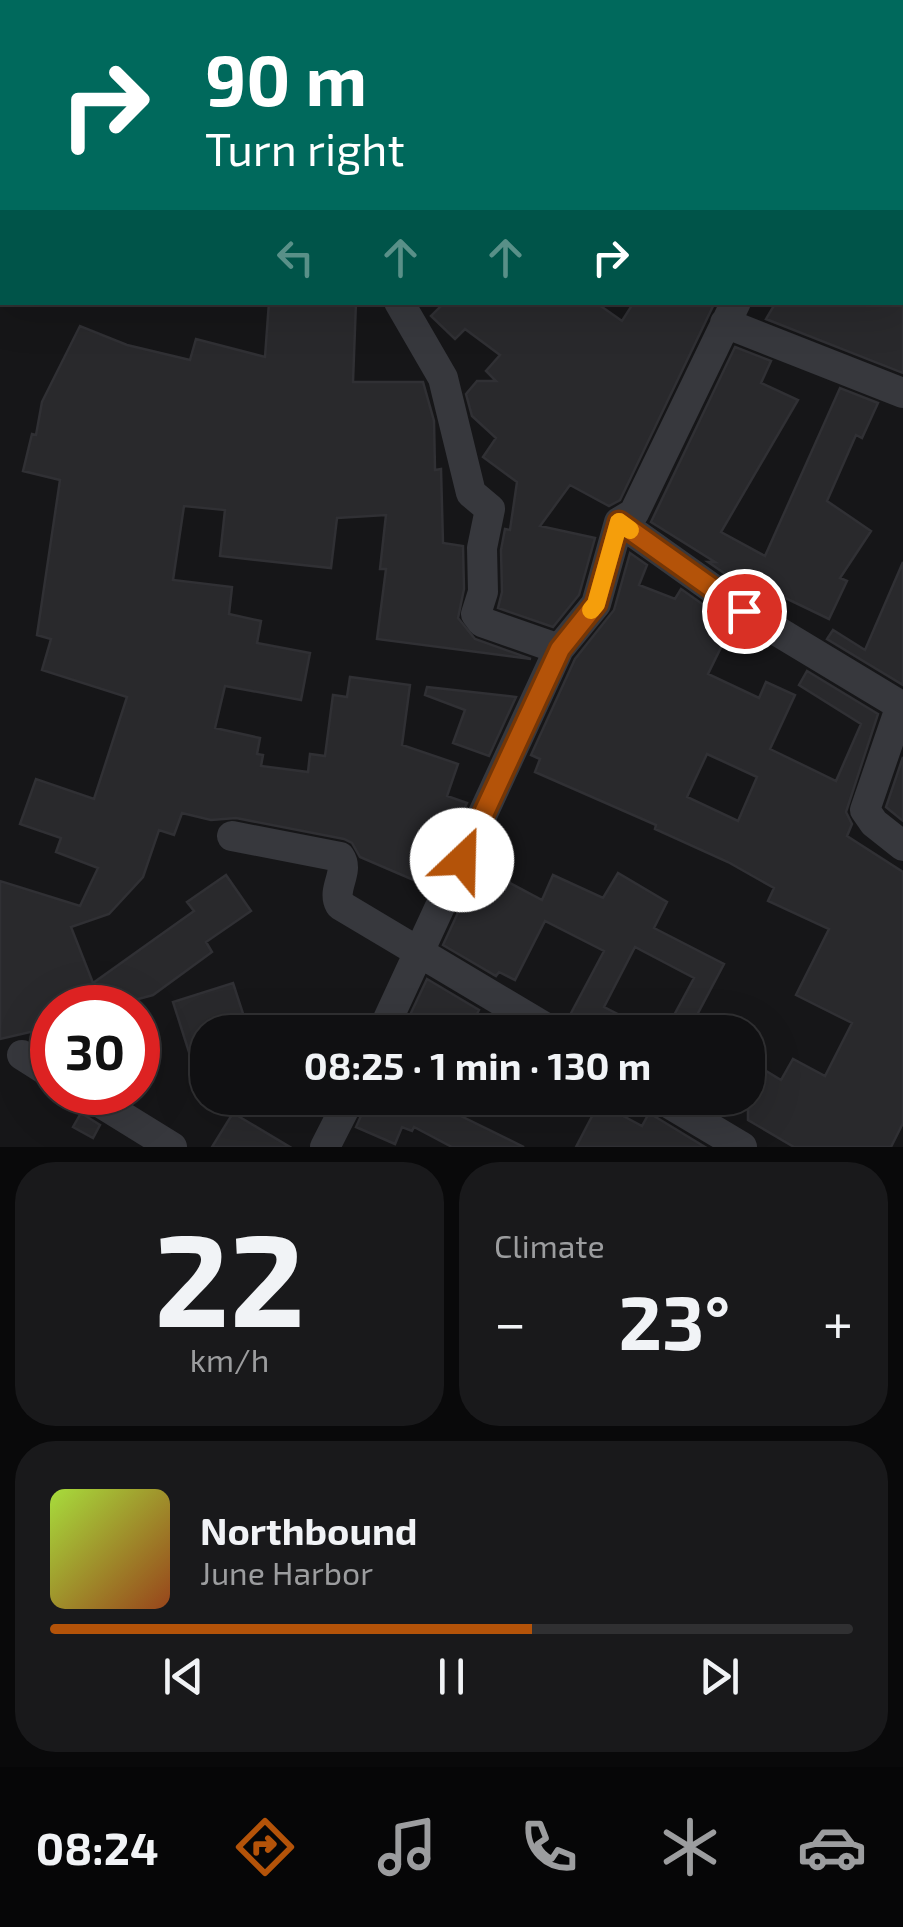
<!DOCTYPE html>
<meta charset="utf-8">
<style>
:root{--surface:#101012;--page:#19191b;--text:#f1f3f6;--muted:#9c9d9f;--line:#303032;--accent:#b45309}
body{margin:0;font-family:"Exo 2",sans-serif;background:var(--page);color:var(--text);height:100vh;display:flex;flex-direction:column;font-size:38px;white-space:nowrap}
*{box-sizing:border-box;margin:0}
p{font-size:32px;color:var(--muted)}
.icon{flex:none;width:55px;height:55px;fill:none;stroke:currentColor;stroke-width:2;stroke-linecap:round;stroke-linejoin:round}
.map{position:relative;height:1147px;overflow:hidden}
.drawer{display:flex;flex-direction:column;gap:15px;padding:15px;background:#09090a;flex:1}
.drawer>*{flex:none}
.guide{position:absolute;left:0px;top:0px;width:905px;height:305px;box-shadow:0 10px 40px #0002,0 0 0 2px var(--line);background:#00695c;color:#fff;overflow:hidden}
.speed{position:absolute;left:30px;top:985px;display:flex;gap:20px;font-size:50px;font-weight:700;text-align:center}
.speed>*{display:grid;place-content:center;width:130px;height:130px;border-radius:50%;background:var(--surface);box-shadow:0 10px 40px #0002,0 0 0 2px var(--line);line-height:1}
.speed .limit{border:15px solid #d22;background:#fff;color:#111}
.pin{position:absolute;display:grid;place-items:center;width:85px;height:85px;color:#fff;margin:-42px;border:5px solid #fff;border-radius:50%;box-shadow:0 2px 10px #0007}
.me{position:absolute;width:110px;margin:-55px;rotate:24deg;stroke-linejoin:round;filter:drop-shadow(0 0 8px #0008)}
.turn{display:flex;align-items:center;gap:35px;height:210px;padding:0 40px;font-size:45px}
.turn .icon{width:130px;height:130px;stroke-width:2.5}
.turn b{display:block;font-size:70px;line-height:85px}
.lanes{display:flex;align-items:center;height:95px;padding:0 40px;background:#0003;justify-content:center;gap:50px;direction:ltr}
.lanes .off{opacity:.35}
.big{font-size:75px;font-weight:700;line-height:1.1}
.drawer .card{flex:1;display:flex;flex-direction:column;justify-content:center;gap:15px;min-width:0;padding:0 35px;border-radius:40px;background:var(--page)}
.drawer .dial{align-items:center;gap:0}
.dial b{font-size:130px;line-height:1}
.song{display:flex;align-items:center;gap:30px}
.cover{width:120px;height:120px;border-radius:15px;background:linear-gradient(135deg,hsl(80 70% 55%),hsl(20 70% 35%))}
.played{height:10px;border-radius:5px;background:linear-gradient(90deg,var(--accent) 60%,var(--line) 60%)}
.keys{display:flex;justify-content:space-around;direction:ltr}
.heat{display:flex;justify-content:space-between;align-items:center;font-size:55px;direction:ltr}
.drawer .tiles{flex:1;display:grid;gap:15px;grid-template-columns:1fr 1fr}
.card:last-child{grid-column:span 2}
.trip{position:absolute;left:190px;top:1015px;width:575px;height:100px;border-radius:40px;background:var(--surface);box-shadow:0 10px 40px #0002,0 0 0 2px var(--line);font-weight:700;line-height:100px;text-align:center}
.tabs{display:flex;height:160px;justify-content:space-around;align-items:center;background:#060607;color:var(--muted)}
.tabs .icon{width:70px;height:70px}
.tabs .on{color:var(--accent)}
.tabs b{font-size:45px;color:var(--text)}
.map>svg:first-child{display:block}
.building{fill:#29292c;stroke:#303034;stroke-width:2.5;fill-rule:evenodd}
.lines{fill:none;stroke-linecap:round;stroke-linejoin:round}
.street{stroke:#37383d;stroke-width:30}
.route-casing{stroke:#753606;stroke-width:25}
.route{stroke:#b45309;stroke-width:18}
.slow{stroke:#f59e0b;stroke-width:18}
</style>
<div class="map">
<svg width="903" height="1147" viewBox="0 0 903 1147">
<rect width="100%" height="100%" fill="#161618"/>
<!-- building -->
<path class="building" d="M269 302H356L353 382H423L434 421 435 470 441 469 443 543 463 546 464 589 458 618 475 639 531 659 377 639 386 569H380L386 515 337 518 331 568 220 556 225 510 184 506 173 580 232 587 229 614 261 621 257 643 310 653 301 700 225 686 215 728 260 738 257 754 263 755 261 766 308 772 310 754 325 756 333 695 347 697 350 677 410 685 402 745 458 764 447 796 467 803 427 890 422 888 423 884 360 857 352 843 344 839 236 818 211 820 182 813 174 835 159 830 143 877 109 914 71 927 93 983 194 911 187 902 226 875 251 911 206 942 212 952 153 995 105 1008H52V1027L0 1039V881L80 906 98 868 56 852 61 838 20 824 36 779 94 799 127 697 42 670 51 639 37 635 60 480 23 471 32 434 36 435 42 402 80 326 127 345 190 360 196 339 265 357Z
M445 302H595L622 321 634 302H715L620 500 609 506 570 485 540 526 595 538 579 595 553 627 498 608 502 592 501 550 505 529 510 530 517 482 483 457 496 438 472 416 466 394 477 381H496L486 371 500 355 465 329 455 339 431 316Z
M776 302H903V373L766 319Z
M735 347 771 361 761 383 798 400 721 532 765 556 840 388 878 403 862 438 856 435 827 501 871 531 840 578 847 581 829 619 773 592 769 604 708 562H715L651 522Z
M630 553 647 565 639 585 675 599 681 589 732 625 708 674 759 698 766 682 795 695 770 749 836 781 861 724 799 685 807 671 878 714 846 812 852 824 847 836 903 872V1123L891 1147H794L748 1120V1060L781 1080 793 1059 825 1076 852 1023 796 995 829 929 768 901 774 888 728 862 655 829 656 825 535 772 540 759 531 755 575 659 614 610ZM707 754 757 777 738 821 687 797Z
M903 562V685L827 639 833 630 865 650Z
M427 687 516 697 489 756 453 743 465 710 425 695Z
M903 757V821L886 807Z
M487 850 499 855 491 873 542 900 553 875 603 898 618 873 667 902 654 928 724 964 688 1032H665L694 978 635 947 604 1007 653 1032H598L569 1017 604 951 545 921 515 980 499 972 496 976 443 945Z
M427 979 479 1010 468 1032H402Z
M233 983 249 1032H208V1095L203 1096 173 1002Z
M369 1098H424L524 1147H452L414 1127 412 1131 402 1127 395 1144 356 1127Z
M599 1103 642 1126 649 1113 705 1147H576Z
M81 1113 100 1125 93 1138 73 1127Z
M233 1113 290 1147H212Z"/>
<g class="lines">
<!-- street -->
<path class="street" d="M729 0 731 2
M439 2 441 0
M902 57 903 56
M902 89H903
M399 302 443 378 471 493 490 509 482 548 483 592 476 614 482 622 559 649
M725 323 903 393
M619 522 744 611 903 707
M901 705 865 810 874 823 903 846
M232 836 340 857C350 872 331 889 340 905L553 1032
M382 1032 559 649 596 604 619 522 634 513 736 302
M22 1055 52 1074
M83 1092 172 1147
M660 1098 742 1147
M325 1147 350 1098"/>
</g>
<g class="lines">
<!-- route casing -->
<g class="route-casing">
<path id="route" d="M462 860 560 649 596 604 619 522 744 611"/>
</g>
<!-- route -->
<use href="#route" class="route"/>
<!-- slow -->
<path class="slow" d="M591 610 596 604 619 522 630 530"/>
</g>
</svg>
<div class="speed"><div class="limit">30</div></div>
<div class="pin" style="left:744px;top:611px;background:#d93025"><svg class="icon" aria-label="arrive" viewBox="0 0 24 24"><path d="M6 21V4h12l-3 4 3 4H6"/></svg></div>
<svg class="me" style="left:462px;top:860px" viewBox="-20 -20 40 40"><circle r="19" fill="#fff"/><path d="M0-13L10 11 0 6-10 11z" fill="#b45309"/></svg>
<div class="trip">08:25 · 1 min · 130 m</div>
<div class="guide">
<div class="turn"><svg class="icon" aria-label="right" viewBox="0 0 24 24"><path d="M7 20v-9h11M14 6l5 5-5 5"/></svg><div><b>90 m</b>Turn right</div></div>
<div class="lanes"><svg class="icon off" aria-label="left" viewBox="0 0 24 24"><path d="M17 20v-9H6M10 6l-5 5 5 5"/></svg><svg class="icon off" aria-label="ahead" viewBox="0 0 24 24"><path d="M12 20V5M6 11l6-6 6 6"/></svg><svg class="icon off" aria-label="ahead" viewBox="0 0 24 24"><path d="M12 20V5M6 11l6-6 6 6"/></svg><svg class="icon" aria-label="right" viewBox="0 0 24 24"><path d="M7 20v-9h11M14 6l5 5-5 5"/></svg></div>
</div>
</div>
<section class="drawer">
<div class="tiles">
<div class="card dial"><b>22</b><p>km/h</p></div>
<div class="card"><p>Climate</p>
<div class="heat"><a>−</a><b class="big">23°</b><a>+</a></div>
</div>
<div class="card">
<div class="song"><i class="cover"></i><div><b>Northbound</b><p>June Harbor</p></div></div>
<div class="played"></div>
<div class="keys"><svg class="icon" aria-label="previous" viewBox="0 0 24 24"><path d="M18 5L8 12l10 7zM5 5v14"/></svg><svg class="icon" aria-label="pause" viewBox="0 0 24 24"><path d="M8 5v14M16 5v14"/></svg><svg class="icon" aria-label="next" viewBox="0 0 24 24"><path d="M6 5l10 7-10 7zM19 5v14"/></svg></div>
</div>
</div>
</section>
<nav class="tabs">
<b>08:24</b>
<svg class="icon on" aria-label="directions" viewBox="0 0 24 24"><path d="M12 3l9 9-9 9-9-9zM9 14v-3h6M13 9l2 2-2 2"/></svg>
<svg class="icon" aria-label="music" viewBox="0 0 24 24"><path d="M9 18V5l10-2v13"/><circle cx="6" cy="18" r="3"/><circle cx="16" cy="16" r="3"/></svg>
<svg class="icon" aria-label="phone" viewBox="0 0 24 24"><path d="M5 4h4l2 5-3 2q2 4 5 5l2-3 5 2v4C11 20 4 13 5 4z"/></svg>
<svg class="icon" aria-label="climate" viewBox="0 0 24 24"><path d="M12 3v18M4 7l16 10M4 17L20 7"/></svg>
<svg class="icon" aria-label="car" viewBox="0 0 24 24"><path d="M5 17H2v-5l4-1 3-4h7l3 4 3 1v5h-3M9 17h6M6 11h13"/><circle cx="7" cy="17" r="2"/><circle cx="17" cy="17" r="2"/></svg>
</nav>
